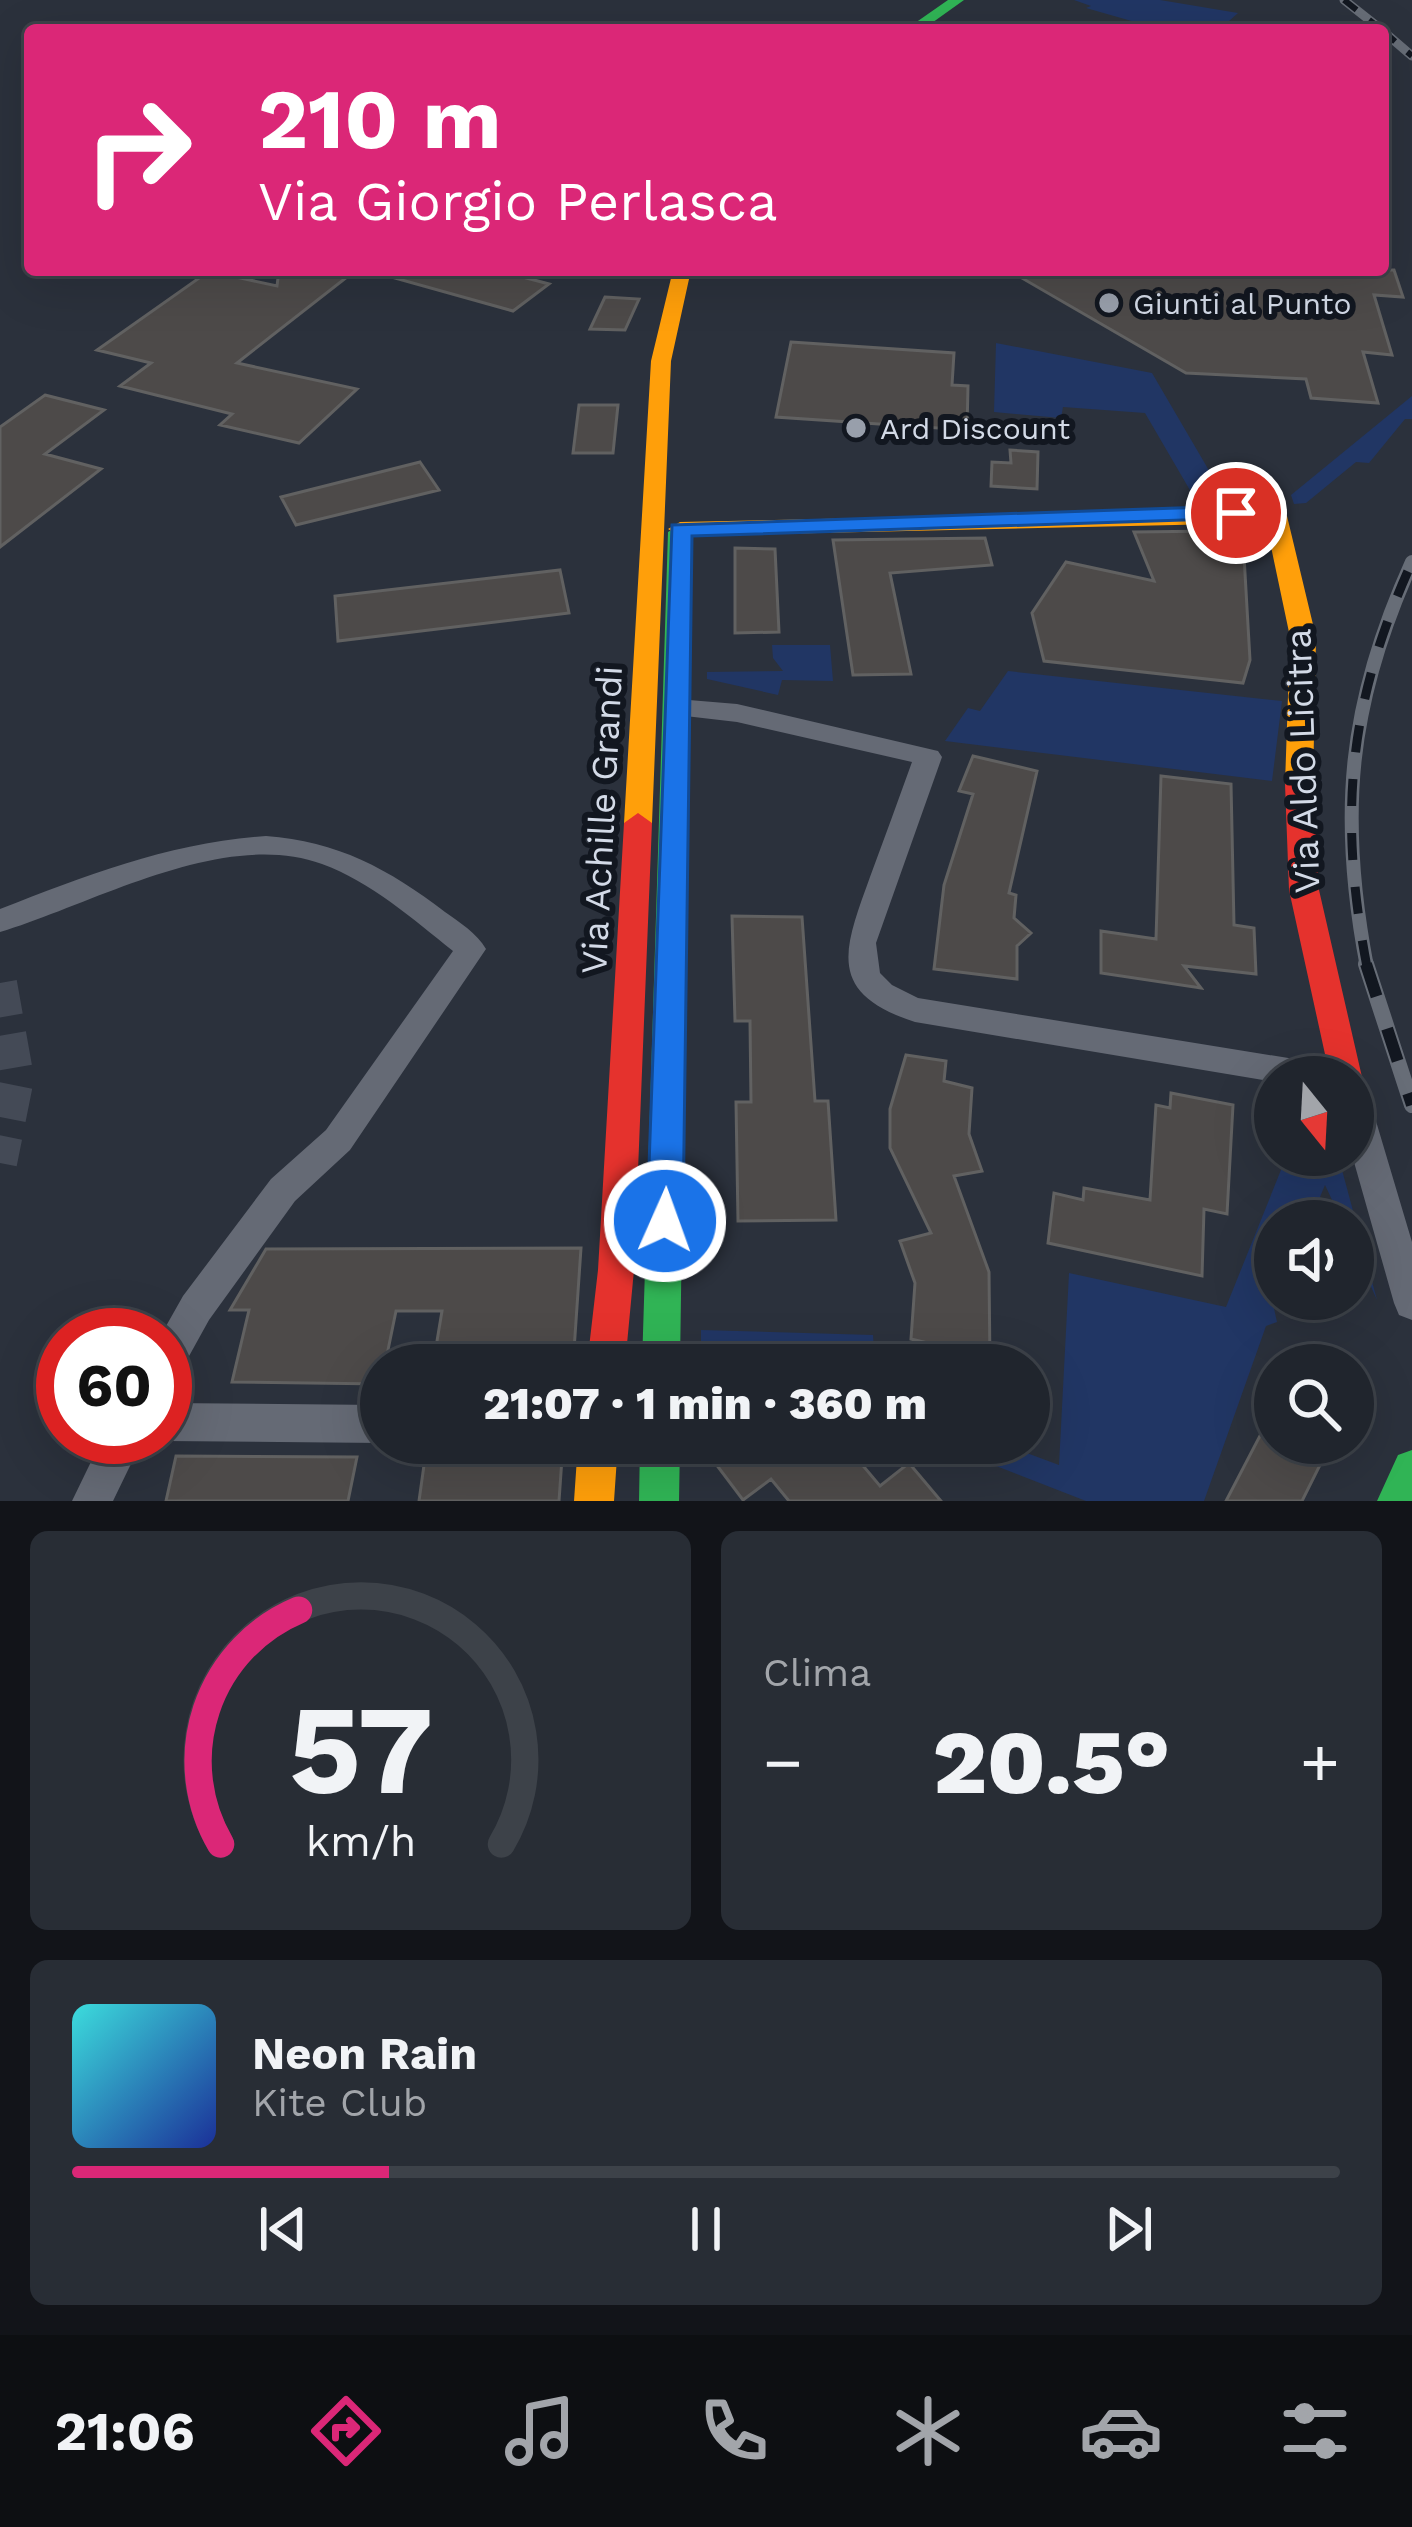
<!DOCTYPE html>
<html lang="it">
<meta charset="utf-8">
<style>
:root{--surface:#20252d;--page:#282d35;--text:#f1f3f6;--muted:#a2a5aa;--line:#3d4249;--accent:#db2777}
body{margin:0;font-family:"Work Sans",sans-serif;background:var(--page);color:var(--text);height:100vh;display:flex;flex-direction:column;font-size:45px;white-space:nowrap}
*{box-sizing:border-box;margin:0}
p{font-size:39px;color:var(--muted)}
.icon{flex:none;width:66px;height:66px;fill:none;stroke:currentColor;stroke-width:2;stroke-linecap:round;stroke-linejoin:round}
.map{position:relative;height:1501px;overflow:hidden}
.drawer{display:flex;flex-direction:column;gap:30px;padding:30px;background:#121419;flex:1}
.drawer>*{flex:none}
.banner{position:absolute;left:24px;top:24px;width:1365px;height:252px;border-radius:12px;box-shadow:0 12px 48px #0002,0 0 0 3px var(--line);background:#db2777;color:#fff;overflow:hidden}
.needle{width:78px;rotate:162deg}
.fabs{position:absolute;left:1254px;top:1056px;display:grid;gap:24px}
.fabs a{display:grid;place-items:center;width:120px;height:120px;border-radius:50%;background:var(--surface);box-shadow:0 12px 48px #0002,0 0 0 3px var(--line);font-size:60px}
.speed{position:absolute;left:36px;top:1308px;display:flex;gap:24px;font-size:60px;font-weight:700;text-align:center}
.speed>*{display:grid;place-content:center;width:156px;height:156px;border-radius:50%;background:var(--surface);box-shadow:0 12px 48px #0002,0 0 0 3px var(--line);line-height:1}
.speed .limit{border:18px solid #d22;background:#fff;color:#111}
.pin{position:absolute;display:grid;place-items:center;width:102px;height:102px;color:#fff;margin:-51px;border:6px solid #fff;border-radius:50%;box-shadow:0 3px 12px #0007}
.me{position:absolute;width:132px;margin:-66px;rotate:2deg;stroke-linejoin:round;filter:drop-shadow(0 0 9px #0008)}
.turn{display:flex;align-items:center;gap:42px;height:252px;padding:0 36px;font-size:54px}
.turn .icon{width:156px;height:156px;stroke-width:2.5}
.turn b{display:block;font-size:84px;line-height:102px}
.big{font-size:90px;font-weight:800;line-height:1.1}
.drawer .widget{flex:1;display:flex;flex-direction:column;justify-content:center;gap:18px;min-width:0;padding:0 42px;border-radius:18px;background:var(--page)}
.drawer .dial{align-items:center;gap:0}
.dial svg{height:312px;overflow:visible;fill:none;stroke:var(--line);stroke-width:7;stroke-linecap:round;text-anchor:middle}
.dial text{fill:var(--text);stroke:none}
.song{display:flex;align-items:center;gap:36px}
.cover{width:144px;height:144px;border-radius:18px;background:linear-gradient(135deg,hsl(180 70% 55%),hsl(230 70% 35%))}
.played{height:12px;border-radius:6px;background:linear-gradient(90deg,var(--accent) 25%,var(--line) 25%)}
.keys{display:flex;justify-content:space-around;direction:ltr}
.heat{display:flex;justify-content:space-between;align-items:center;font-size:66px;direction:ltr}
.drawer .tiles{flex:1;display:grid;gap:30px;grid-template-columns:1fr 1fr}
.widget:last-child{grid-column:span 2}
.trip{position:absolute;left:360px;top:1344px;width:690px;height:120px;border-radius:60px;background:var(--surface);box-shadow:0 12px 48px #0002,0 0 0 3px var(--line);font-weight:800;line-height:120px;text-align:center}
.dock{display:flex;height:192px;justify-content:space-around;align-items:center;background:#0d0f12;color:var(--muted)}
.dock .icon{width:84px;height:84px}
.dock .selected{color:var(--accent)}
.dock b{font-size:54px;color:var(--text)}
.map>svg:first-child{display:block}
.green{fill:#213664}
.building{fill:#4d4a49;stroke:#616161;stroke-width:3}
.lines{fill:none;stroke-linecap:round;stroke-linejoin:round}
.street-tunnel{stroke:#444a56;stroke-width:34;stroke-dasharray:34 18;stroke-linecap:butt}
.street{fill:#656a75;fill-rule:evenodd}
.fast{fill:#30b455;fill-rule:evenodd}
.slow{fill:#ff9f0a;fill-rule:evenodd}
.jam{fill:#e5322d;fill-rule:evenodd}
.rail-far2-casing{stroke:#676d77;stroke-width:9}
.rail-far1-casing{stroke:#676d77;stroke-width:14}
.rail-casing{stroke:#676d77;stroke-width:16}
.rail-far2{stroke:#121720;stroke-width:6;stroke-dasharray:16;stroke-linecap:butt}
.rail-far1{stroke:#121720;stroke-width:9;stroke-dasharray:27;stroke-linecap:butt}
.rail{stroke:#121720;stroke-width:12;stroke-dasharray:34;stroke-linecap:butt}
.route{fill:#1a73e8;stroke:#114b97;stroke-width:3}
.poi-dot{fill:#989fab;stroke:#121720;stroke-width:4.5}
.labels{text-anchor:middle;dominant-baseline:central;stroke-width:12;stroke-linejoin:round;paint-order:stroke}
.far-poi-label{font-size:30px;fill:#d3dae7;stroke:#121720;text-anchor:start}
.street-label{font-size:36px;fill:#d3dae7;stroke:#121720}
</style>
<div class="map">
<svg width="1412" height="1501" viewBox="0 0 1412 1501">
<rect width="100%" height="100%" fill="#2b313c"/>
<!-- green -->
<path class="green" d="M1074 0H1160L1238 13 1219 30H1137L1142 24 1086 8 1091 6Z
M996 343 1152 373 1228 503 1198 504 1145 413 1063 407 1061 418 994 412Z
M1412 396V419H1405L1369 463 1356 462 1306 503 1294 504 1291 495Z
M772 645H830L833 681 782 680 778 695 707 679V672L783 671 773 658Z
M1008 671 1282 701 1272 781 945 741 968 708 980 711Z
M1287 1155H1338L1377 1300 1353 1246V1221H1342L1325 1185 1310 1221H1275L1271 1295 1277 1322 1266 1326 1204 1501H1086L937 1443H1000L1059 1465 1069 1273 1226 1307Z
M701 1330 873 1335 875 1365H738L718 1357 717 1365H701Z"/>
<!-- building -->
<path class="building" d="M279 270H356L237 363 357 389 299 443 220 425 232 414 120 386 151 363 97 350 209 271 277 286Z
M392 270H496L549 284 513 311 391 277Z
M1008 270H1394L1403 297 1374 295 1392 355 1363 352 1378 403 1311 398 1306 379 1186 373Z
M605 297 639 299 625 330 590 329Z
M791 342 954 353 952 385 968 386 967 430 776 417Z
M45 395 104 410 45 454 101 469 0 547V427Z
M579 405H618L613 453H573Z
M1010 450 1038 452 1037 489 991 486 992 462 1011 463Z
M420 462 439 490 296 525 281 497Z
M1216 531 1220 536H1234L1244 556 1250 660 1243 683 1044 661 1032 613 1066 562 1154 581 1134 532Z
M985 538 992 565 890 573 911 674 853 675 833 540Z
M735 548 775 549 779 632 735 633Z
M560 570 569 613 338 641 335 596Z
M973 756 1037 771 1009 893 1016 895 1014 918 1031 933 1017 946V979L934 969 944 885 973 794 959 791Z
M1161 776 1231 784 1234 925 1254 928 1256 974 1184 966 1201 988 1101 973V931L1156 939Z
M732 916 802 917 815 1101H828L836 1220 738 1221 736 1102H751L750 1021H735Z
M906 1055 946 1061 944 1081 972 1088 969 1134 982 1171 954 1176 989 1272 990 1365H938L940 1346 911 1339 915 1283 900 1241 931 1233 890 1148V1109Z
M1171 1093 1233 1105 1227 1214 1204 1209 1202 1276 1048 1243 1054 1193 1083 1200 1084 1188 1150 1200 1156 1105 1170 1108Z
M581 1248 573 1365H433L442 1311H396L381 1384 232 1382 249 1310H230L266 1249Z
M1275 1407V1443H1331L1302 1501H1226Z
M700 1443H796L805 1454 823 1443H844L880 1486 909 1463 941 1501H789L771 1479 743 1500Z
M176 1456 357 1457 348 1501H166Z
M425 1458H562L559 1501H419Z"/>
<g class="lines">
<!-- street-tunnel -->
<path class="street-tunnel" d="M0 983 17 1078 0 1163"/>
<!-- street -->
<path class="street" d="M677 699 737 704 938 751 942 757 876 943 880 973 892 985 918 998 1325 1064 1337 1068 1341 1077H1275V1082L915 1022C825 993 844 949 870 877 884 839 898 801 912 762L737 722 668 714 664 708Z
M266 836C337 841 389 869 445 912 459 922 477 933 486 949L350 1150 295 1201 209 1320 178 1376 165 1382V1335H161L183 1296 271 1179 326 1130 453 951C413 919 371 882 322 864 223 828 93 904 0 932V909C87 875 172 842 266 836Z
M1353 1087 1365 1091 1370 1101 1412 1242V1320L1399 1315 1394 1303 1352 1155Z
M165 1403 381 1405V1443L165 1441 156 1437H165Z
M103 1437H144L113 1501H72Z"/>
<!-- fast -->
<path class="fast" d="M948 0H964L922 30H905Z
M680 525 692 532 680 1365H642L668 532Z
M640 1443H680L679 1501H639Z
M1412 1450V1501H1377L1398 1455Z"/>
<!-- slow -->
<path class="slow" d="M673 270H691L671 361 652 823 638 833 624 823 651 361Z
M1276 509 1287 516 1316 637 1313 784 1299 793 1285 784 1290 637 1266 523 680 536 668 529 680 522Z
M578 1443H618L614 1501H574Z"/>
<!-- jam -->
<path class="jam" d="M1299 775 1313 784 1319 890 1362 1077 1353 1088V1077H1330L1289 890 1285 784Z
M638 813 652 823 634 1270 625 1365H587L598 1270 624 823Z"/>
<!-- rail-far2 casing -->
<g class="rail-far2-casing">
<path id="rail-far2" d="M1344 0 1382 30
M1383 31 1412 56"/>
</g>
<!-- rail-far1 casing -->
<g class="rail-far1-casing">
<path id="rail-far1" d="M1367 967C1338 815 1348 703 1412 562"/>
</g>
<!-- rail casing -->
<g class="rail-casing">
<path id="rail" d="M1366 964 1412 1105"/>
</g>
<!-- rail-far2 -->
<use href="#rail-far2" class="rail-far2"/>
<!-- rail-far1 -->
<use href="#rail-far1" class="rail-far1"/>
<!-- rail -->
<use href="#rail" class="rail"/>
</g>
<!-- route -->
<path class="route" d="M1236 506 1248 513 1244 518 692 536 683 1221 677 1232 665 1236 652 1232 647 1221 672 525Z"/>
<!-- markers -->
<g class="poi-dot">
<circle cx="1109" cy="303" r="12"/>
<circle cx="856" cy="428" r="12"/>
</g>
<g class="labels">
<!-- far-poi labels -->
<g class="far-poi-label">
<text x="1133" y="303">Giunti al Punto</text>
<text x="880" y="428">Ard Discount</text>
</g>
<!-- street labels -->
<g class="street-label">
<text transform="translate(1303 761) rotate(-92)">Via Aldo Licitra</text>
<text transform="translate(602 820) rotate(-87)">Via Achille Grandi</text>
</g>
</g>
</svg>
<div class="fabs">
<a><svg class="needle" viewBox="-14 -14 28 28"><path d="M0-13l5 13h-10z" fill="#e53935"/><path d="M0 13l5-13h-10z" fill="#a2a5aa"/></svg></a>
<a><svg class="icon" aria-label="sound" viewBox="0 0 24 24"><path d="M4 9h4l5-4v14l-5-4H4zM17 9q2 3 0 6"/></svg></a>
<a><svg class="icon" aria-label="search" viewBox="0 0 24 24"><circle cx="10" cy="10" r="6"/><path d="M15 15l6 6"/></svg></a>
</div>
<div class="speed"><div class="limit">60</div></div>
<div class="pin" style="left:1236px;top:513px;background:#d93025"><svg class="icon" aria-label="arrive" viewBox="0 0 24 24"><path d="M6 21V4h12l-3 4 3 4H6"/></svg></div>
<svg class="me" style="left:665px;top:1221px" viewBox="-20 -20 40 40"><circle r="17" fill="#1a73e8" stroke="#fff" stroke-width="3"/><path d="M0-11L8 9 0 5-8 9z" fill="#fff"/></svg>
<div class="trip">21:07 · 1 min · 360 m</div>
<div class="banner">
<div class="turn"><svg class="icon" aria-label="right" viewBox="0 0 24 24"><path d="M7 20v-9h11M14 6l5 5-5 5"/></svg><div><b>210 m</b>Via Giorgio Perlasca</div></div>
</div>
</div>
<section class="drawer">
<div class="tiles">
<div class="widget dial"><svg viewBox="0 0 100 80">
<path d="M14 69A42 42 0 1 1 86 69"/>
<path d="M14 69A42 42 0 0 1 34 9" stroke="#db2777"/>
<text x="50" y="56" font-size="32" font-weight="700">57</text>
<text x="50" y="72" font-size="11">km/h</text>
</svg></div>
<div class="widget"><p>Clima</p>
<div class="heat"><a>−</a><b class="big">20.5°</b><a>+</a></div>
</div>
<div class="widget">
<div class="song"><i class="cover"></i><div><b>Neon Rain</b><p>Kite Club</p></div></div>
<div class="played"></div>
<div class="keys"><svg class="icon" aria-label="previous" viewBox="0 0 24 24"><path d="M18 5L8 12l10 7zM5 5v14"/></svg><svg class="icon" aria-label="pause" viewBox="0 0 24 24"><path d="M8 5v14M16 5v14"/></svg><svg class="icon" aria-label="next" viewBox="0 0 24 24"><path d="M6 5l10 7-10 7zM19 5v14"/></svg></div>
</div>
</div>
</section>
<nav class="dock">
<b>21:06</b>
<svg class="icon selected" aria-label="directions" viewBox="0 0 24 24"><path d="M12 3l9 9-9 9-9-9zM9 14v-3h6M13 9l2 2-2 2"/></svg>
<svg class="icon" aria-label="music" viewBox="0 0 24 24"><path d="M9 18V5l10-2v13"/><circle cx="6" cy="18" r="3"/><circle cx="16" cy="16" r="3"/></svg>
<svg class="icon" aria-label="phone" viewBox="0 0 24 24"><path d="M5 4h4l2 5-3 2q2 4 5 5l2-3 5 2v4C11 20 4 13 5 4z"/></svg>
<svg class="icon" aria-label="climate" viewBox="0 0 24 24"><path d="M12 3v18M4 7l16 10M4 17L20 7"/></svg>
<svg class="icon" aria-label="car" viewBox="0 0 24 24"><path d="M5 17H2v-5l4-1 3-4h7l3 4 3 1v5h-3M9 17h6M6 11h13"/><circle cx="7" cy="17" r="2"/><circle cx="17" cy="17" r="2"/></svg>
<svg class="icon" aria-label="filters" viewBox="0 0 24 24"><path d="M4 7h16M4 17h16"/><circle cx="9" cy="7" r="2"/><circle cx="15" cy="17" r="2"/></svg>
</nav>
